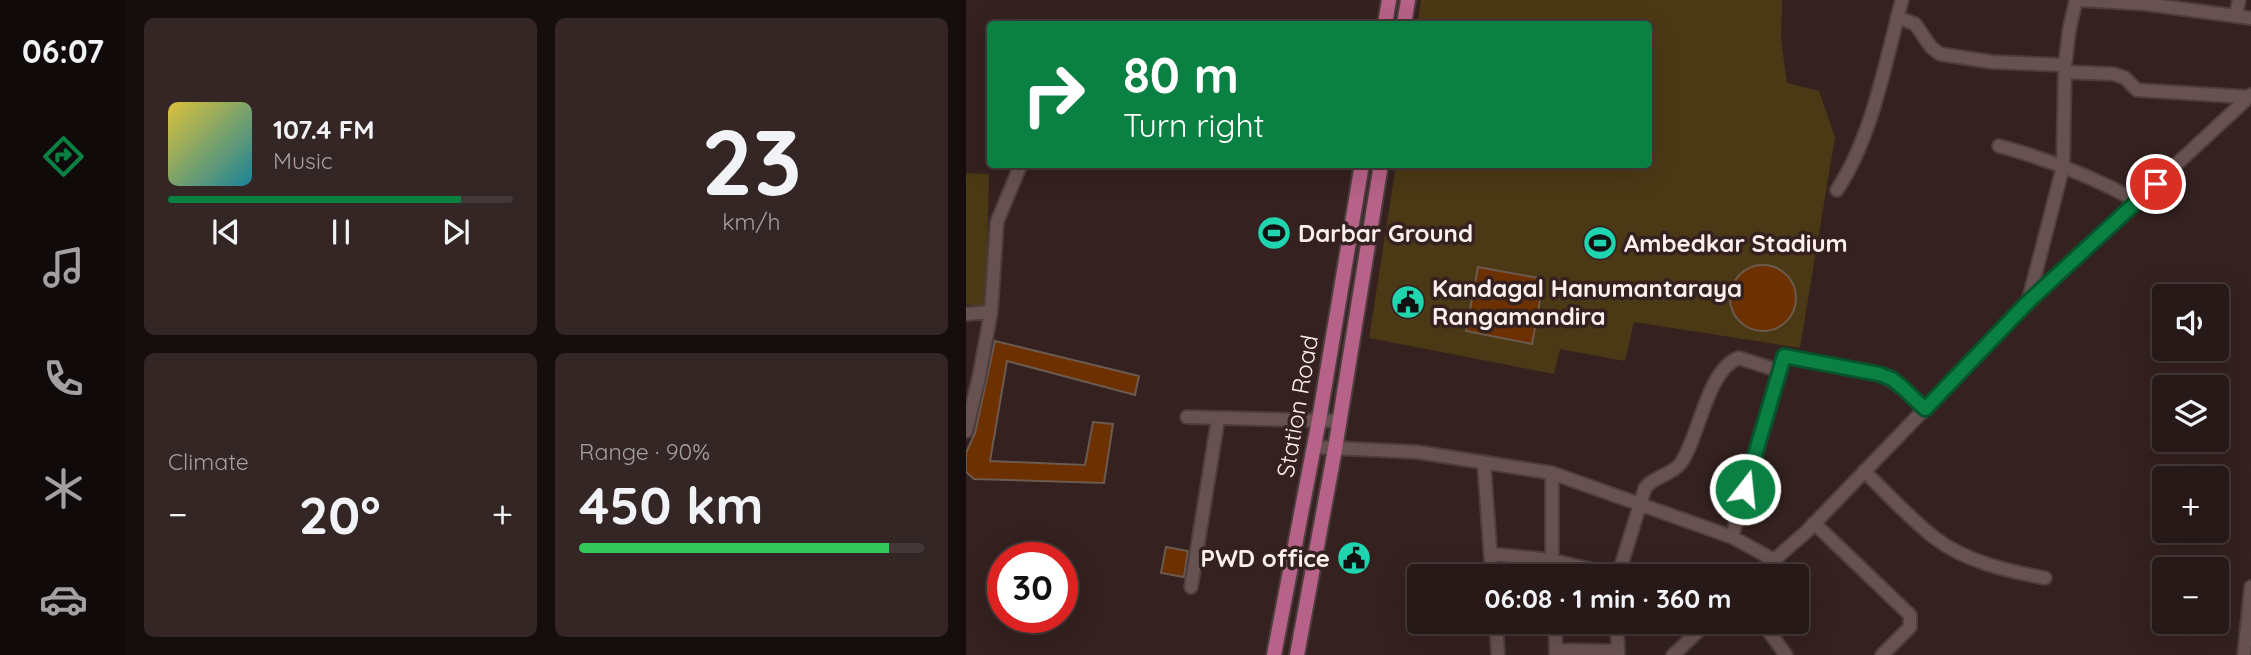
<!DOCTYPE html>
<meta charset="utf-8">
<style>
:root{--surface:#271918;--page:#332625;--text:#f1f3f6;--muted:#a4a0a2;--line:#433837;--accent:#0b8043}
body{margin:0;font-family:Quicksand,sans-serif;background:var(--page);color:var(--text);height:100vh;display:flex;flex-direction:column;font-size:26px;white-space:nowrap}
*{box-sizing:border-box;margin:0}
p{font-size:23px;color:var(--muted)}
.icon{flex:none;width:38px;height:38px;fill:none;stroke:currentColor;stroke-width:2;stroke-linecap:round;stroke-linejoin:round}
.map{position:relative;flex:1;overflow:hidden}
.panel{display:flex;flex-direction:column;gap:18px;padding:18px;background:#150e0d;width:840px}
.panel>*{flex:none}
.guide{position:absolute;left:21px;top:21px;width:665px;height:147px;border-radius:7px;box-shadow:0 7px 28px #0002,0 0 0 2px var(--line);background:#0b8043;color:#fff;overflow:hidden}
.buttons{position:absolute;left:1186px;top:284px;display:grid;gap:14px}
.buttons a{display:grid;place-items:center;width:77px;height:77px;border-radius:7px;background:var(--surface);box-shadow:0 7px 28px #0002,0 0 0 2px var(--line);font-size:35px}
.speed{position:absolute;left:21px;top:542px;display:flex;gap:14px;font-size:35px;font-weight:700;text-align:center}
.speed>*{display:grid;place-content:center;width:91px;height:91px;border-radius:50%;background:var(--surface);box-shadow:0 7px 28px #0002,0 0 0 2px var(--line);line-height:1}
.speed .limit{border:10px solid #d22;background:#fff;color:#111}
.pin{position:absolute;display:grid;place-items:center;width:60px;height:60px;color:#fff;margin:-30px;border:4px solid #fff;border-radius:50%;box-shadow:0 2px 7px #0007}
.me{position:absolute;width:77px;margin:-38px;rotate:16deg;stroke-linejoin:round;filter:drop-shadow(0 0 5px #0008)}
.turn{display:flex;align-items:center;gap:24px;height:147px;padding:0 21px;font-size:32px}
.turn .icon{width:91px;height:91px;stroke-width:2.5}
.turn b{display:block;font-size:49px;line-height:60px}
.big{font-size:52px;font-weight:800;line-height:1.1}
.panel .tile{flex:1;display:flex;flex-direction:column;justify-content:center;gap:10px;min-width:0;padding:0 24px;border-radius:10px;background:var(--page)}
.panel .dial{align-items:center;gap:0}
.dial b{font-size:91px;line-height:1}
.song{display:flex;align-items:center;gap:21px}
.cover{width:84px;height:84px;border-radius:10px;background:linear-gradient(135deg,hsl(50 70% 55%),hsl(190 70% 35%))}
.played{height:7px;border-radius:4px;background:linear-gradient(90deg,var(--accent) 85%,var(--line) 85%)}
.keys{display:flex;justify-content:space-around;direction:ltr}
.heat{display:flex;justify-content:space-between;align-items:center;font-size:38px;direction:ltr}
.charge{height:10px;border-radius:5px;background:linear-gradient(90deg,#34c759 90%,var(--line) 0)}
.panel .tiles{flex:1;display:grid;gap:18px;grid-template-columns:repeat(2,1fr)}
.trip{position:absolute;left:441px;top:564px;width:402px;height:70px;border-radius:7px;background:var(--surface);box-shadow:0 7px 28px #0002,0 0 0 2px var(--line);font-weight:800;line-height:70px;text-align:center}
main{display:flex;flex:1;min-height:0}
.dock{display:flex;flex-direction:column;width:126px;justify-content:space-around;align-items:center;background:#100a0a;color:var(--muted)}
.dock .icon{width:49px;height:49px}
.dock .current{color:var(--accent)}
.dock b{font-size:32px;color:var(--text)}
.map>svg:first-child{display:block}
.green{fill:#4b3915}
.building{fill:#6d3000;stroke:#6c5a4f;stroke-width:2}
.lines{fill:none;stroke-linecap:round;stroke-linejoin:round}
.minor-casing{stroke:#4d3d3c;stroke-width:16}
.major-casing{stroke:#4d3d3c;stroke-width:18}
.minor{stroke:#685251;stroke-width:12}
.major{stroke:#b76288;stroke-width:14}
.route-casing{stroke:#07532c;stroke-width:18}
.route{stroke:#0b8043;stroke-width:12}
.labels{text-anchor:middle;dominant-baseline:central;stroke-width:7;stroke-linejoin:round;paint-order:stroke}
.poi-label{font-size:24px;font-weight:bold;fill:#fdf0ef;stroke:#342120;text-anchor:start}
.street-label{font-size:24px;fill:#fdf0ef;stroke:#342120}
</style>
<main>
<nav class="dock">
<b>06:07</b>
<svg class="icon current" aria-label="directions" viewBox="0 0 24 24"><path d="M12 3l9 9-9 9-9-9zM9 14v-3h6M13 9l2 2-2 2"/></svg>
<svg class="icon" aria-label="music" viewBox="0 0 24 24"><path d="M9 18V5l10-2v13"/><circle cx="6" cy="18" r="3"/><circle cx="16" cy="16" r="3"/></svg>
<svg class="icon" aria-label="phone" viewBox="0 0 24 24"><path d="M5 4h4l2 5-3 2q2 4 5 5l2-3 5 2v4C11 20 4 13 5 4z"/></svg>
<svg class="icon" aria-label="climate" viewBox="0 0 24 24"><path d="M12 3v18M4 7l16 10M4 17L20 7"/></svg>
<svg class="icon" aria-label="car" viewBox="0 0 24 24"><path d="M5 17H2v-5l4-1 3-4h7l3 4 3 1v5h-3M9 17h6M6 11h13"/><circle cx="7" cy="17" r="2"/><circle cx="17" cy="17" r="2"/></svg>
</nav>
<section class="panel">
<div class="tiles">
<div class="tile">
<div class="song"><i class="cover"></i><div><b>107.4 FM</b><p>Music</p></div></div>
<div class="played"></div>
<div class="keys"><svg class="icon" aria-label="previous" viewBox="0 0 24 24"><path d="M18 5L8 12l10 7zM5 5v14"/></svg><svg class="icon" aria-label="pause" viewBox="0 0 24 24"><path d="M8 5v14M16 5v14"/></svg><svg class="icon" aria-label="next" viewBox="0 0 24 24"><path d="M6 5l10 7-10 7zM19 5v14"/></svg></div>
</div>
<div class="tile dial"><b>23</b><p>km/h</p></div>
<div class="tile"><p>Climate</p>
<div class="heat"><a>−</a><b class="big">20°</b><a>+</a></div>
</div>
<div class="tile"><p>Range · 90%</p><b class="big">450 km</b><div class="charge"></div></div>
</div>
</section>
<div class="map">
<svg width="1285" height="655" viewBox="0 0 1285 655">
<rect width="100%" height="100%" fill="#342120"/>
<!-- green -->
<path class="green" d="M455 0H816L815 39 821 83 853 91 869 137 834 348 668 322 659 361 594 349 588 374 403 338 430 165 682 164V24H451Z
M0 173 23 174 20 306 0 305Z"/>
<!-- building -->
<path class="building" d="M764 298a33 33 0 1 1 66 0a33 33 0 1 1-66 0Z
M512 267 578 279 566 344 500 331Z
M29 341 173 376 169 395 41 361 24 461 119 465 127 422 147 424 138 483 8 479 0 472V453L9 433Z
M200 547 222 551 218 577 195 573Z"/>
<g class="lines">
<!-- minor casing -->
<g class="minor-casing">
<path id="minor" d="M1115 0 1180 4 1285 18
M1270 16 1273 0
M931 17 949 24 965 47 974 54 1026 62 1099 65
M1099 72 1148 74 1159 78 1171 90 1282 97
M1033 146C1082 159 1127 177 1171 201
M871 190C907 135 919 63 936 0
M1062 302 1097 167 1099 65 1103 31 1110 0
M0 314 25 312
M221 417 373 421
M0 431 13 377 25 312 31 222 55 164
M347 447 451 452 586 473 766 537 808 560
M518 463 526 576
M898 471C921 493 944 519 969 538 1000 562 1042 571 1079 578
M586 473V576
M848 523 944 615V627L916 655
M766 537 818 356 913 374C932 382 944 395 959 409
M525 554 585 560 654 576
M652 576 679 488C688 476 704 476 714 464 732 442 741 368 773 358L814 371
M790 576 840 532 1062 302 1285 95
M225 587 252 419
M530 621 532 655
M589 621 590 655
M651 621 652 655
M795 621 820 655
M590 650 652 651
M707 655 743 621
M1278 655 1285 587"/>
</g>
<!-- major casing -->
<g class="major-casing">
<path id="major" d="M419 24 423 0
M438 24 442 0
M308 655 353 420 396 164
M331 655 369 449 415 164"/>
</g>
<!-- minor -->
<use href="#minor" class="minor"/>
<!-- major -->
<use href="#major" class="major"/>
</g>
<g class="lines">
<!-- route casing -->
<g class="route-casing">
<path id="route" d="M779 489 818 356 913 374 926 379 937 388 959 409 1062 302 1190 184"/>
</g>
<!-- route -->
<use href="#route" class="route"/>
</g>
<!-- icons -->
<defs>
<g id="stadium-disc" transform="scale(1.75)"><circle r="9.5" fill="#1fd5b0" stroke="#342120"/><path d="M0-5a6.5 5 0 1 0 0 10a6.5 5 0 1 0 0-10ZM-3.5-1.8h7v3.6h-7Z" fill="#111"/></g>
<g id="civic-disc" transform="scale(1.75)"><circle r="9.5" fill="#1fd5b0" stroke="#342120"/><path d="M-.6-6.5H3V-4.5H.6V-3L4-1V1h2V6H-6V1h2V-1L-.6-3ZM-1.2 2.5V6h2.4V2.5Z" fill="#111"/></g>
</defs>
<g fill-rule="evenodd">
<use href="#stadium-disc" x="308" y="233"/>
<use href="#stadium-disc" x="634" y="243"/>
<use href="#civic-disc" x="442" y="302"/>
<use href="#civic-disc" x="388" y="558"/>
</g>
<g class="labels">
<!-- poi labels -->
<g class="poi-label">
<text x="332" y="233">Darbar Ground</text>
<text x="658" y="243">Ambedkar Stadium</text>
<text x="466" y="288">Kandagal Hanumantaraya<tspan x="466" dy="28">Rangamandira</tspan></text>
<text x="364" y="558" text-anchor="end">PWD office</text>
</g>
<!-- street labels -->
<g class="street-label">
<text transform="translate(331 406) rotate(-80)">Station Road</text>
</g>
</g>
</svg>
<div class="buttons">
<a><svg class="icon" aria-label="sound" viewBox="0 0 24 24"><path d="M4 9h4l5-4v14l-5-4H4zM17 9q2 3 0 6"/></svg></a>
<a><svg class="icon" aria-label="layers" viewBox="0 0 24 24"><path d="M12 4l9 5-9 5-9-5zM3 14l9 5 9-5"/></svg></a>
<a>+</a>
<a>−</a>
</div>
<div class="speed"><div class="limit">30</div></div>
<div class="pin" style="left:1190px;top:184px;background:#d93025"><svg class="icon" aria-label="arrive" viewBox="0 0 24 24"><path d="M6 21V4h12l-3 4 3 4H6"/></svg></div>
<svg class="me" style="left:779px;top:489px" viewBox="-20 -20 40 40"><circle r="17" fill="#0b8043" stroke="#fff" stroke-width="3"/><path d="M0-11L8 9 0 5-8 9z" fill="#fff"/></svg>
<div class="trip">06:08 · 1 min · 360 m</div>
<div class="guide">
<div class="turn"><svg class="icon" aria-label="right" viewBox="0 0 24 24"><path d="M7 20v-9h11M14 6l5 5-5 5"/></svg><div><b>80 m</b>Turn right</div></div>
</div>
</div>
</main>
